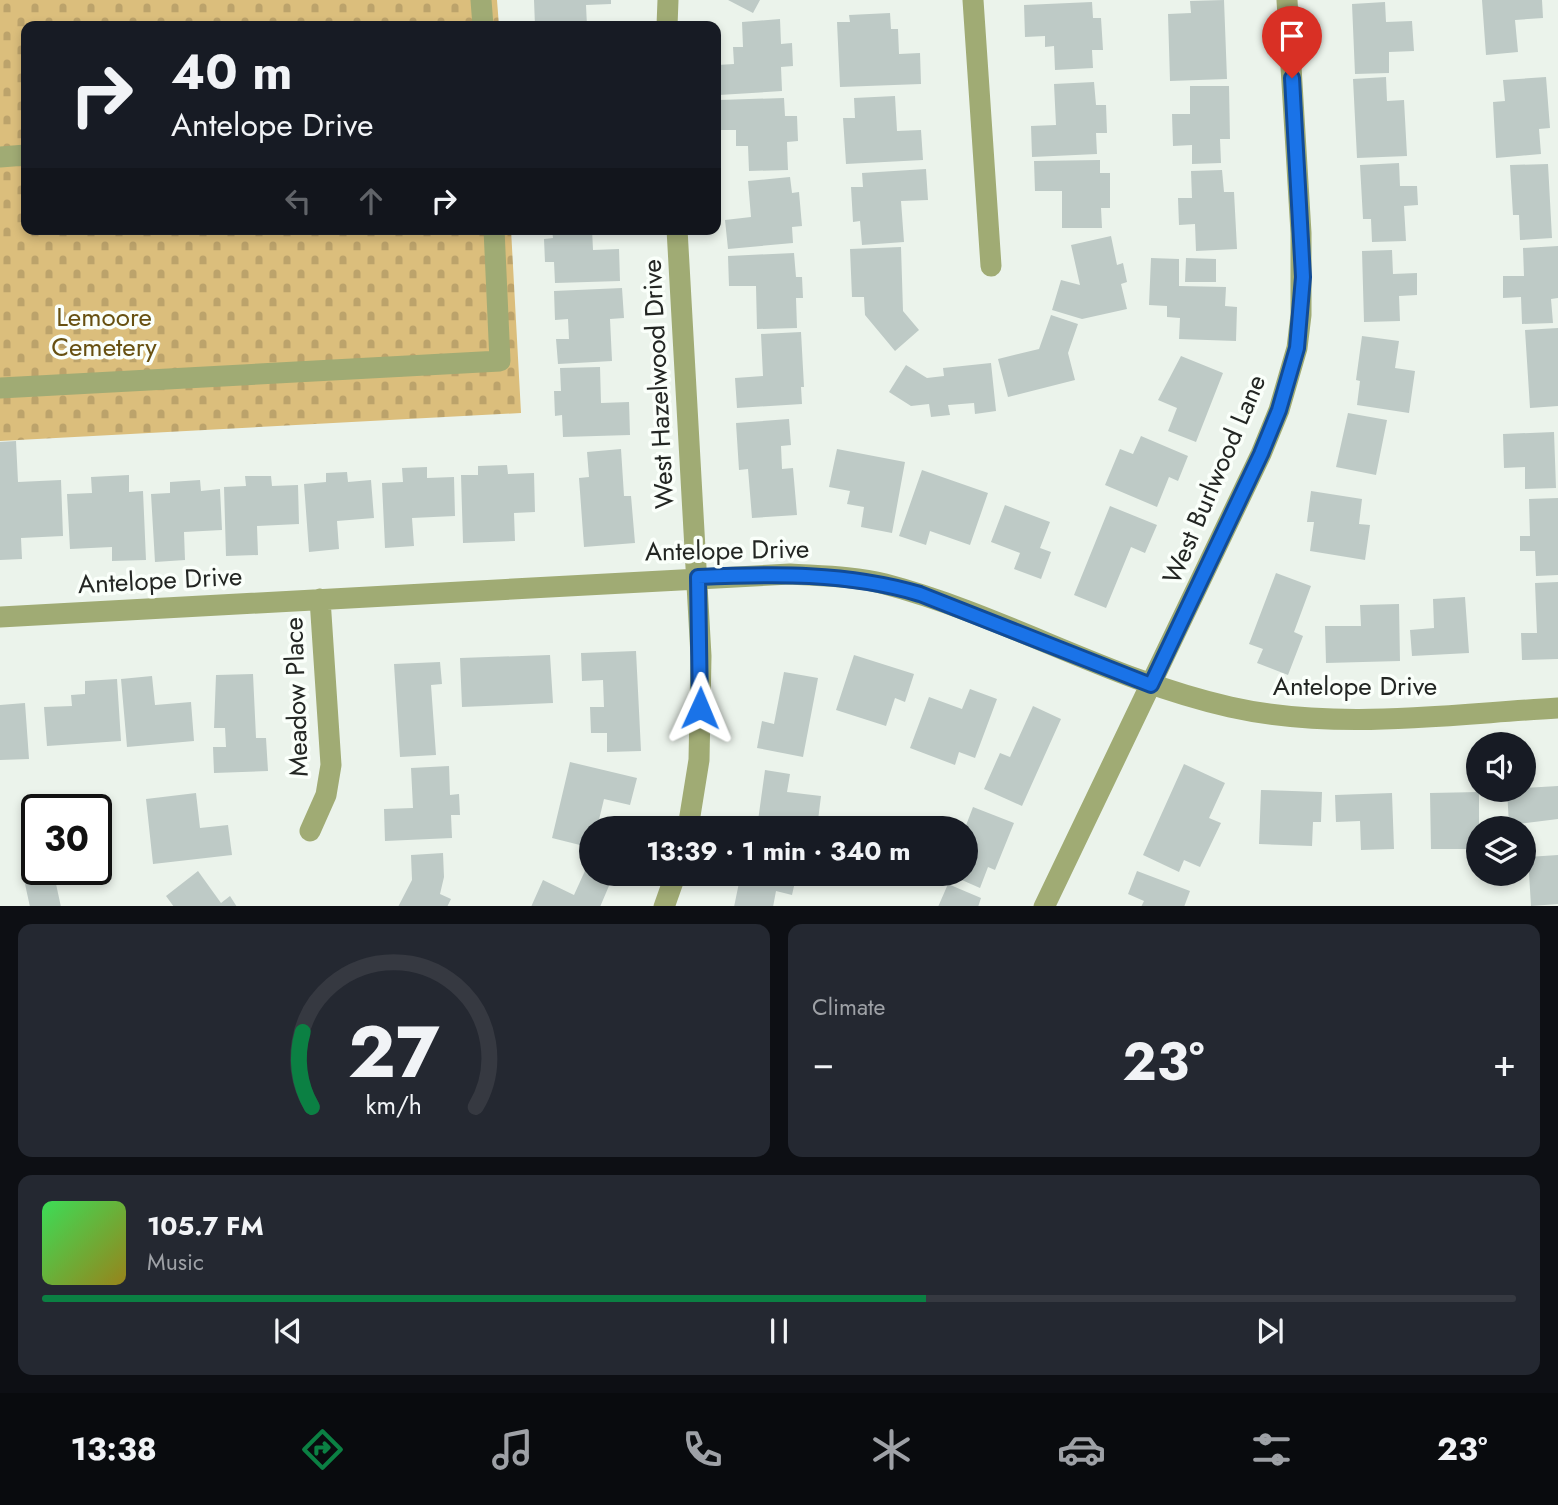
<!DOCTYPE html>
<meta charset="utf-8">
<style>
:root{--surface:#171b24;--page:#242831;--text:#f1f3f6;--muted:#9ea1a6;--line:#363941;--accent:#0b8043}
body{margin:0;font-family:Jost,sans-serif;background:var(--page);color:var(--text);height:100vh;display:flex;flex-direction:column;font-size:26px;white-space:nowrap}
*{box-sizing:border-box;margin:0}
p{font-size:23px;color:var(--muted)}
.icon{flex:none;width:38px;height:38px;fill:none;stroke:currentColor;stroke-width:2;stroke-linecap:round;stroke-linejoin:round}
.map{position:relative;height:906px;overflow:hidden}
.drawer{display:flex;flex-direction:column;gap:18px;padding:18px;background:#0d0f14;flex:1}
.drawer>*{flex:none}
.banner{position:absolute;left:21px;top:21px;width:700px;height:214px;border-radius:14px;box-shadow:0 4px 10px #0003;background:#171b24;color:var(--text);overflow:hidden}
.controls{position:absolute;left:1466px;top:732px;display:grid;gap:14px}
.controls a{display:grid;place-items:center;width:70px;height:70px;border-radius:50%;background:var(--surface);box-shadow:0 4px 10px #0003;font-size:35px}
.speed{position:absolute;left:21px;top:794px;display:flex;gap:14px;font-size:35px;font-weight:700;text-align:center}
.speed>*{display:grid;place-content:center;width:91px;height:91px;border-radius:50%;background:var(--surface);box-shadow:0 4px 10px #0003;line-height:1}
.speed .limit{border:4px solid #111;border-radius:10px;background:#fff;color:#111}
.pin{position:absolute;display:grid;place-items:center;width:60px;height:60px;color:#fff;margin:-72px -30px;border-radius:50% 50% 50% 0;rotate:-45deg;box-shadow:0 0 7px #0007}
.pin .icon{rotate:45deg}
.me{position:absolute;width:77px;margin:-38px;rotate:1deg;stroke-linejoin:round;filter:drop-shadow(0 0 5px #0008)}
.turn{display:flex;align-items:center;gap:24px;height:147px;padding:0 35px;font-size:32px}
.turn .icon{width:91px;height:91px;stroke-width:2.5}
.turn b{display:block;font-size:49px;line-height:60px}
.lanes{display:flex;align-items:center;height:66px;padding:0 35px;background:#0003;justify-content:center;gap:35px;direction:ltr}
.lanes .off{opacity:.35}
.big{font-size:52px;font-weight:700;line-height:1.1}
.drawer .card{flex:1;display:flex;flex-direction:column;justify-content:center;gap:10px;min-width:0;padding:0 24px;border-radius:14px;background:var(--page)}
.drawer .dial{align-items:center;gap:0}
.dial svg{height:182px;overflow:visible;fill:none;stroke:var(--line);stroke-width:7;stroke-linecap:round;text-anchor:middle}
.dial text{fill:var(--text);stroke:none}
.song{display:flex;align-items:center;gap:21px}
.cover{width:84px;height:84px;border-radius:10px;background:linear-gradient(135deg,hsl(130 70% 55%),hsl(50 70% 35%))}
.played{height:7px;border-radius:4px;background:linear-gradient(90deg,var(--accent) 60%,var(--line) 60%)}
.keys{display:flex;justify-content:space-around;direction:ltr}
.heat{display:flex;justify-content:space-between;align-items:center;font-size:38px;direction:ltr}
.drawer .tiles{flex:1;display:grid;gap:18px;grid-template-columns:1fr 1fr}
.card:last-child{grid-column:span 2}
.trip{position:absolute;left:579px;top:816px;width:399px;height:70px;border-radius:35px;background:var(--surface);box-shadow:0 4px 10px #0003;font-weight:700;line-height:70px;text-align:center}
.dock{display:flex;height:112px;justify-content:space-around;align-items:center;background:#090b0e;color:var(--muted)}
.dock .icon{width:49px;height:49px}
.dock .active{color:var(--accent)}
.dock b{font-size:32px;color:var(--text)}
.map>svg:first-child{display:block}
.cemetery{fill:url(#cemetery-stones)}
.building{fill:#becac6}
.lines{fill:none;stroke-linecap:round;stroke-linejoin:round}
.minor{stroke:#a0ab74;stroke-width:21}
.route-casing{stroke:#114b97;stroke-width:18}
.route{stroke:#1a73e8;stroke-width:12}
.labels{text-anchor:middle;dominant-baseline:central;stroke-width:7;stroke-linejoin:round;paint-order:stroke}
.park-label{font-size:26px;fill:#675011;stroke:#fafffa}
.street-label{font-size:26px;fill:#232623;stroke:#fafffa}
</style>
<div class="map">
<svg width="1558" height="907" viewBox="0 0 1558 907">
<defs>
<pattern id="cemetery-stones" width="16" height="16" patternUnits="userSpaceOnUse" patternTransform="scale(1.75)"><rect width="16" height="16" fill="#dbbe7c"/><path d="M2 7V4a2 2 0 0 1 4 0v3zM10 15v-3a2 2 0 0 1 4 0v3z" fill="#bca36b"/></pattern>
</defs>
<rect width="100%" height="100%" fill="#ebf3eb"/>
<!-- cemetery -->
<path class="cemetery" d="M0 0H497L499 26H26V229H511L521 413 0 441Z"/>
<!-- building -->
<path class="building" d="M534 0H611V4L586 5 587 26H535Z
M728 0H760L753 13Z
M1224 0 1227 79 1170 81 1168 14 1191 13 1190 1Z
M1482 0H1542L1543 18 1515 20 1518 52 1486 55Z
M1092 2 1093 18H1101L1103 50H1092L1093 68 1055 70 1054 46 1045 47V36L1025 37 1024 5Z
M1385 2 1386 22 1412 21 1414 51 1389 52V73L1355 74 1352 4Z
M890 13 891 29H898L899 54 920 53 921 84 840 87 837 22H850L849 15Z
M780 19 781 44 792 43 793 66 781 67 782 91 719 95 717 65 734 64 733 47H743L742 22Z
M1386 77 1387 101 1404 100 1407 156 1357 158 1353 79Z
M1546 77 1550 128 1539 129 1541 154 1496 158 1493 102 1505 101 1503 80Z
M1094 82 1096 105H1106L1107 133H1096L1097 154 1032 157 1031 126 1056 125 1054 84Z
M1190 86H1229L1230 139H1220L1221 163 1192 164V145L1173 146 1172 114H1190Z
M895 96 897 131 921 130 923 160 846 164 843 118H855L854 98Z
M784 98 785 116H797L798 141 787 142 788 170 749 171 748 146H736V130H720L719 100Z
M1100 160V173H1110V208H1101L1102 228H1062V191H1035L1034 161Z
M1399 163 1400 186H1417L1418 205 1404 206 1406 241 1372 242 1371 219H1363L1360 165Z
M1548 164 1552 238 1520 240 1519 215H1513L1510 165Z
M926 169 928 200 901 201 904 242 862 245 860 221 853 222 851 187H863L862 173Z
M1222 170 1224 192H1234L1237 249 1196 251 1195 224 1179 225 1178 198H1192L1191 171Z
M790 177 792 193 799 192 802 226 792 227 793 243 728 249 725 220 751 217 748 181Z
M552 229H592L593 250 619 249 620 281 555 283 554 262H545L544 239 553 238Z
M1111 236 1117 265 1123 263 1127 282 1121 284 1127 309 1082 319 1052 310 1061 280 1080 285 1071 245Z
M1558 246V298L1551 299 1553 323 1522 324 1521 297 1503 298V276H1524L1523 248Z
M901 247 903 311 919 330 895 351 865 315 864 297H852L850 249Z
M1392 250 1393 274 1417 273V295L1399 296 1400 321 1364 322 1362 251Z
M794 253 796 277H802L803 298H796L797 328 757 329 756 286H729L728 256Z
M1151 258 1179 259V286L1226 287 1225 306 1237 307 1236 341 1179 339 1180 318 1167 317V306L1149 305Z
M1186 258 1216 259V282H1185Z
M622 288 624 318 610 319 612 361 558 364 556 339H569L568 319 555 320 554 291Z
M1051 315 1078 324 1068 353 1075 380 1008 397 998 359 1039 349Z
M1558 328V406L1530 408 1525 330Z
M801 332 804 387H801L802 404 737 408 735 378 763 376 761 334Z
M1362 336 1399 341 1395 368 1415 371 1409 413 1357 405 1360 381 1356 380Z
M1181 356 1223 373 1196 442 1168 431 1177 408 1158 400Z
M991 363 996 411 975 414 974 403 948 405 950 415 931 417 929 404 911 406 889 392 906 365 927 378 944 376 943 368Z
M600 367 601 403 629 402 630 435 563 437 562 415 555 416 554 391H561L560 368Z
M1348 413 1387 420 1376 475 1336 467Z
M789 419 791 445 781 446 782 469 793 468 797 515 752 518 748 469 739 470 736 423Z
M1554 432 1556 488 1525 489V467L1504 468 1503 434Z
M1141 436 1188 456 1178 481 1169 477 1157 507 1105 485 1120 449 1133 454Z
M16 441 18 482 61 480 63 536 21 538 22 559 0 560V442Z
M621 449 624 496H631L635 543 584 547 579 478 589 477 587 452Z
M837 449 905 462 892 533 861 527 864 507 847 504 850 491 829 487Z
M507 465 508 474 534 473 535 512 514 513 515 541 463 543 461 475H478V466Z
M427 467V478L454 477 455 516 412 518 414 546 385 548 382 483 403 482 402 468Z
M922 470 988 493 970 545 930 531 926 545 899 536Z
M347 472 348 482 371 480 374 518 337 521 339 549 309 552 304 484 326 482V473Z
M129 475V492L143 491 146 560 112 561V547L70 549 67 494 92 493 91 477Z
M245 476H271L272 486 298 485 299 524 257 526 258 555 226 556 224 487 246 486Z
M200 480 201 491 220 489 222 530 184 532 185 560 155 562 151 494 170 493V482Z
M1311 491 1362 499 1359 524 1370 525 1365 560 1310 551 1314 522H1307Z
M1558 498V575L1536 576 1535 551H1520V536H1530L1529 499Z
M1005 505 1050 522 1040 548 1051 552 1041 579 1014 569 1020 553 991 542Z
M1110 506 1157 525 1145 553 1131 547 1106 608 1074 595Z
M1276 573 1311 586 1294 632 1303 636 1288 675 1257 663 1263 649 1249 644Z
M1558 582V659L1522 660 1521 633H1537L1535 583Z
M1465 597 1469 653 1412 656 1410 630 1434 628 1433 599Z
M1399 604 1400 661 1326 663 1325 626H1361L1360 605Z
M636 651 641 751 607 752V733H591L590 707H604L603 680 582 681 581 653Z
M550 655 553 703 462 707 460 658Z
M854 655 914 674 905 702 895 698 886 726 836 710Z
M440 662 442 684 431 685 436 755 400 757 394 664Z
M784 672 818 678 803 757 757 748 762 721 774 724Z
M253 674 256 738H266L268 771 214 773 213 747H226L225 728H214L216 675Z
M152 676 155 705 191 702 194 741 127 747 121 679Z
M117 679 121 741 47 746 44 707 72 706 71 695 85 694V681Z
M970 689 997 699 975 758 959 752 955 765 910 748 929 697 962 709Z
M25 703 29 759 0 760V705Z
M1033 706 1061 719 1022 806 984 789 1000 753 1010 757Z
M570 762 637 778 630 805 604 799 597 828H592V848L552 838Z
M1184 764 1225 783 1209 818 1221 823 1200 867 1184 860 1179 872 1143 855Z
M449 766 450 795 459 794 460 815H451L452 838 385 841 384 809 413 808 411 768Z
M765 770 790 774 787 792 821 796 817 828H757Z
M1558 786V819L1509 825 1507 789Z
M1261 790 1322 792 1321 822H1313L1312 846 1259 844Z
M1479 792V849H1431L1430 793Z
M196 793 200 828 228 825 232 855 153 864 146 799Z
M1392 793 1394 849 1361 850 1360 821 1336 822 1335 795Z
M973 807 1014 823 995 870 988 867 980 888 955 877 956 873H966L965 828Z
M443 853 444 877 440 894 451 899 447 907H398L412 880 411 855Z
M1558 855V904L1531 906 1528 857Z
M589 862 592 873 614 874 600 907H531L543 880 574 895Z
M37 867V870H53L61 907H30L22 870Z
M198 871 221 903 230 896 237 907H174L166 896Z
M1137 871 1190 891 1184 907H1141L1144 901 1128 894Z
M741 873H797L792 895 776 891 773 907H734Z
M948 884 981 898 978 907H938Z"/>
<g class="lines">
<!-- minor -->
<path class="minor" d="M481 0 483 26
M973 0 991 266
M667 26 668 0
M0 157 26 155
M677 229 701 656 699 760 688 828
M0 388 500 361 494 229
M0 617 790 574C821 576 854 576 885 584 1003 615 1110 680 1230 707 1336 731 1450 714 1558 708
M310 831 326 795 331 765 320 599
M664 907 676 873
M1044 907 1261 454 1279 410 1297 348 1301 315V233L1287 0"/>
</g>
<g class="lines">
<!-- route casing -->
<g class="route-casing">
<path id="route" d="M700 708 698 577C774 574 846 572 920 594L1151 685 1261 454 1279 410 1297 348 1303 277 1292 78"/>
</g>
<!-- route -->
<use href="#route" class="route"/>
</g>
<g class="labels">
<!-- park labels -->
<g class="park-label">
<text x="104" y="317">Lemoore<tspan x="104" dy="30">Cemetery</tspan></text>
</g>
<!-- street labels -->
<g class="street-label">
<text transform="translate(658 384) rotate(-93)">West Hazelwood Drive</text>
<text transform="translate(1214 479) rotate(-67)">West Burlwood Lane</text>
<text transform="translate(727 550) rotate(-1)">Antelope Drive</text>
<text transform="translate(160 580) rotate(-3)">Antelope Drive</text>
<text x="1355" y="686">Antelope Drive</text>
<text transform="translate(296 697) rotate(-92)">Meadow Place</text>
</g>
</g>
</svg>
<div class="controls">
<a><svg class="icon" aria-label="sound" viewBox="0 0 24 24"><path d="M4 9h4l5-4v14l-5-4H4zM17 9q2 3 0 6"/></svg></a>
<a><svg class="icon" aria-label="layers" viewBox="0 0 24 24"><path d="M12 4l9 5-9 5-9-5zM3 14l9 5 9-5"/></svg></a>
</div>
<div class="speed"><div class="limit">30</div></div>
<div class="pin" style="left:1292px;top:78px;background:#d93025"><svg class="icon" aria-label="arrive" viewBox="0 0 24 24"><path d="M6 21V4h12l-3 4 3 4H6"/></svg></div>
<svg class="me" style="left:700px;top:708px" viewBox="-20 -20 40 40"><path d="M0-17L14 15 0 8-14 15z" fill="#1a73e8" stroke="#fff" stroke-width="4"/></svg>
<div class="trip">13:39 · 1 min · 340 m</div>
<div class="banner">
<div class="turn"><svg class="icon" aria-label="right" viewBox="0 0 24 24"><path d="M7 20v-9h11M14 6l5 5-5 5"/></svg><div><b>40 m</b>Antelope Drive</div></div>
<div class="lanes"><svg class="icon off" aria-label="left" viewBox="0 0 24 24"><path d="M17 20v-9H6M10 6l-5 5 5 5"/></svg><svg class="icon off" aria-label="ahead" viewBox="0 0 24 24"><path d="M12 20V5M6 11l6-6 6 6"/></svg><svg class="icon" aria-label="right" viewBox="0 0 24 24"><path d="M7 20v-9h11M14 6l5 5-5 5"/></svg></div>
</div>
</div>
<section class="drawer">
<div class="tiles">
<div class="card dial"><svg viewBox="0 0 100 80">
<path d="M14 69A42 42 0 1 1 86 69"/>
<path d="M14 69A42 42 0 0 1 10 36" stroke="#0b8043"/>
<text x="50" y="56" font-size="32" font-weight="700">27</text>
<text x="50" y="72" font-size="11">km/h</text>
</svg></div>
<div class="card"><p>Climate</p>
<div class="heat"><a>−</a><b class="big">23°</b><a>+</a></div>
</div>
<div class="card">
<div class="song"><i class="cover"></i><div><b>105.7 FM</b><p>Music</p></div></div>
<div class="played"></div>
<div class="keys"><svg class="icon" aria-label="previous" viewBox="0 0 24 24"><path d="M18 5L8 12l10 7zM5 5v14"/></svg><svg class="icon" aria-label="pause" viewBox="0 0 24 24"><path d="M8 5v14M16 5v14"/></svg><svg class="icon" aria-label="next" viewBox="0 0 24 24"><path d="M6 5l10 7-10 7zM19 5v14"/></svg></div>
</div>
</div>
</section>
<nav class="dock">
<b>13:38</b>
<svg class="icon active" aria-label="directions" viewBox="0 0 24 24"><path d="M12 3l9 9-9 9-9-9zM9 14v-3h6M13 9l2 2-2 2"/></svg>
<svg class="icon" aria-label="music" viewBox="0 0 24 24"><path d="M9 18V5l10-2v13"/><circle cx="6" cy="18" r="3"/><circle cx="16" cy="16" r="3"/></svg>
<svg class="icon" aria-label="phone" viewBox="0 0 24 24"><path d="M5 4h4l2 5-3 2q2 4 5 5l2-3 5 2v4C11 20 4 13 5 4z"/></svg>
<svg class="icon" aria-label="climate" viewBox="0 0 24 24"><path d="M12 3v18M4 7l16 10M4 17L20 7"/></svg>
<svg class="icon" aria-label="car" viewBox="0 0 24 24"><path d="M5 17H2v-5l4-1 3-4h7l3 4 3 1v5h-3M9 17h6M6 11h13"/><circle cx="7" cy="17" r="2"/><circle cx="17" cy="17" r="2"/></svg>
<svg class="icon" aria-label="filters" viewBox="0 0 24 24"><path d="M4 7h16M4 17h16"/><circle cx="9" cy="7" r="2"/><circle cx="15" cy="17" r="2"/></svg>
<b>23°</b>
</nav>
